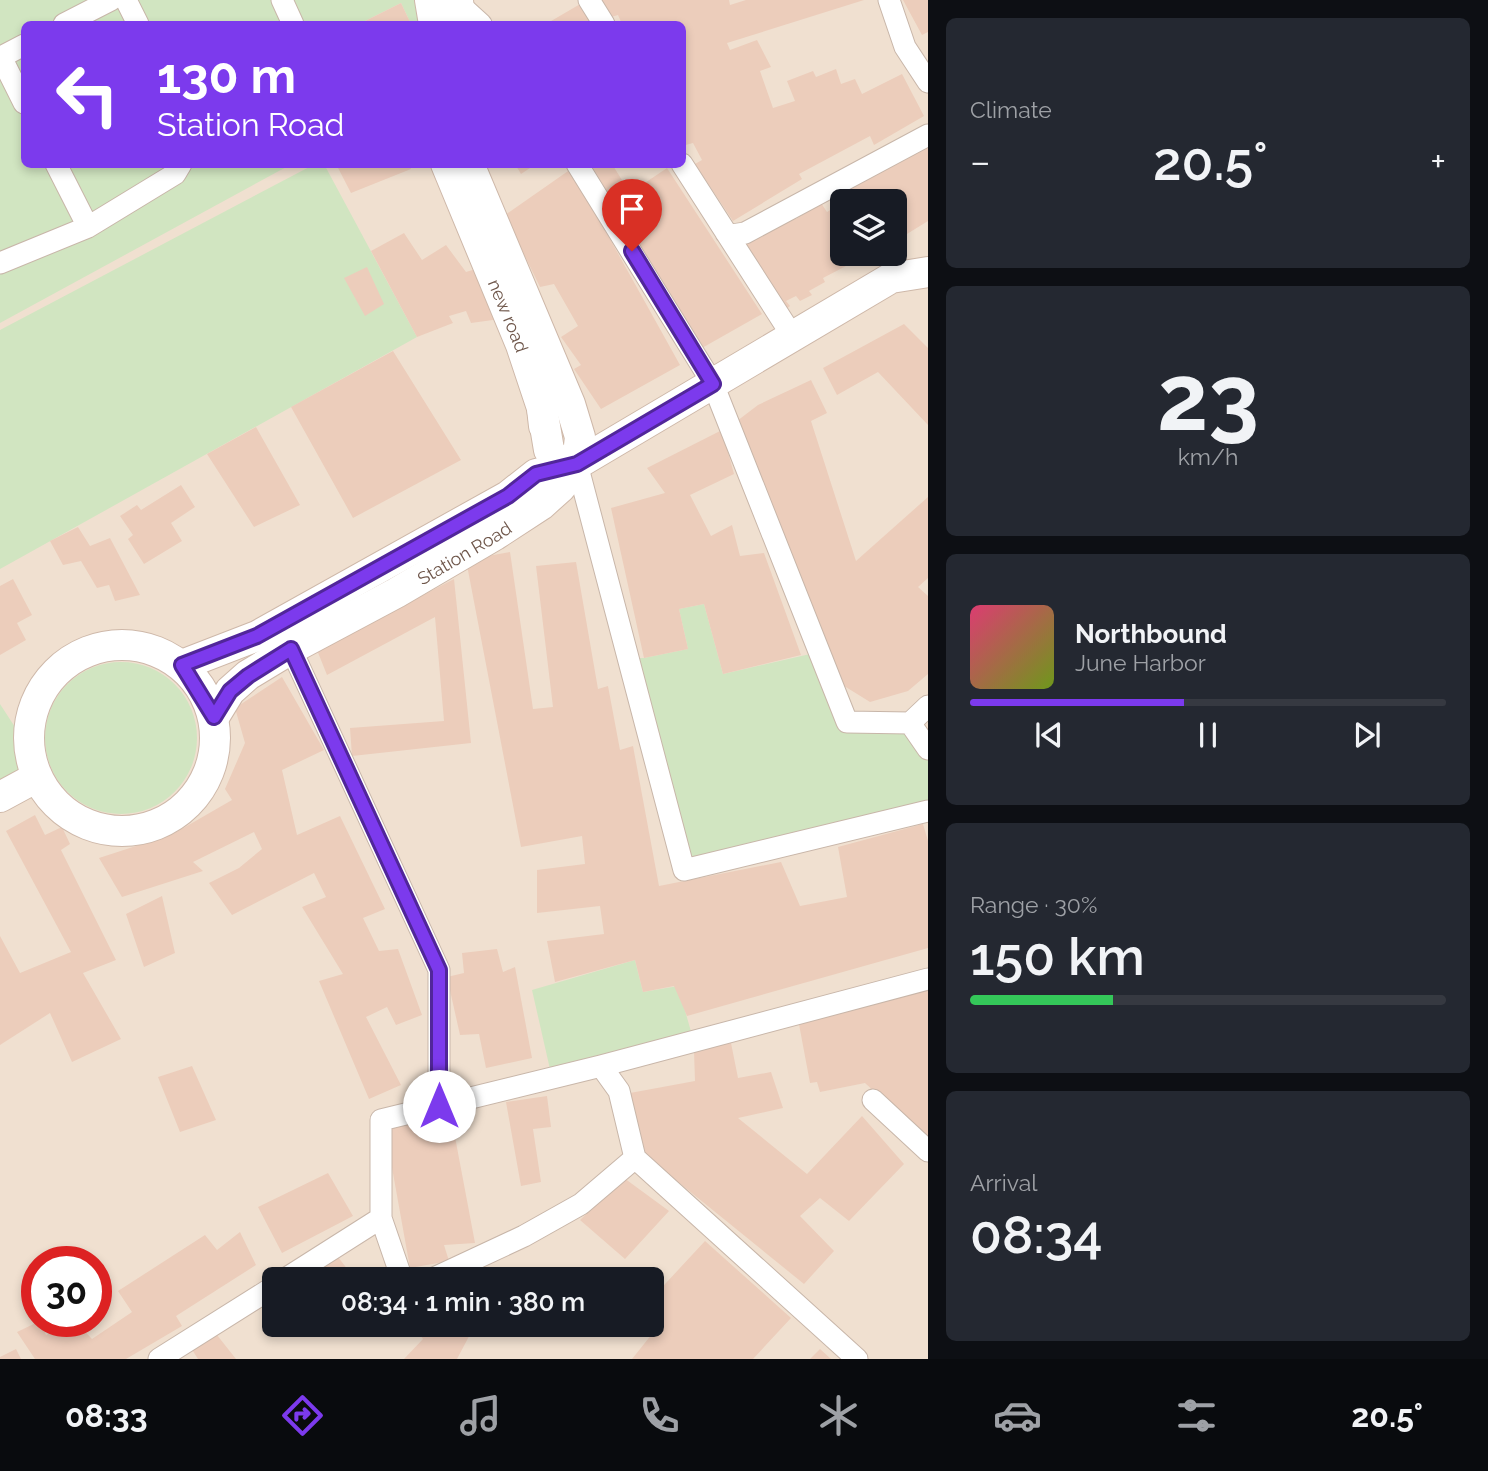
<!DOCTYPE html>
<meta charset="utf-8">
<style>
:root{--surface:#171b24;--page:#242831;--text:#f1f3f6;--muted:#9ea1a6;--line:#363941;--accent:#7c3aed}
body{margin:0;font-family:Raleway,sans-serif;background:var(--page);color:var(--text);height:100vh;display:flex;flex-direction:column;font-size:26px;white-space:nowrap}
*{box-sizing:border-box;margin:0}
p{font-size:23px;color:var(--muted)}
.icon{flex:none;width:38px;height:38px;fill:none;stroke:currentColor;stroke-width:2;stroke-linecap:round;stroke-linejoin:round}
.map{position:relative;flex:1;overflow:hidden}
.drawer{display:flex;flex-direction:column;gap:18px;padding:18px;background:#0d0f14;width:560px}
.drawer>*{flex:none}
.hud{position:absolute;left:21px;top:21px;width:665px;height:147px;border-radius:10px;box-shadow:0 4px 10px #0003;background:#7c3aed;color:#fff;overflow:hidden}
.controls{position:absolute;left:830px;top:189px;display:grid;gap:14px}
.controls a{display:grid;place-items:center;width:77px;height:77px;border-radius:10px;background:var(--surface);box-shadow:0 4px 10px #0003;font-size:35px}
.speed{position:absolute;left:21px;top:1246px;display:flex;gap:14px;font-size:35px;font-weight:700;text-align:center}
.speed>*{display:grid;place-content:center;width:91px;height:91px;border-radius:50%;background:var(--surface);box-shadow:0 4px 10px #0003;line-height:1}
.speed .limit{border:10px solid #d22;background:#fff;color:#111}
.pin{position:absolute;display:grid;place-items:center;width:60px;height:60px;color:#fff;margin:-72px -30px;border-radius:50% 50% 50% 0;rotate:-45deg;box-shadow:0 0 7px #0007}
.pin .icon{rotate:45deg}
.me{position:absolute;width:77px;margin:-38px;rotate:0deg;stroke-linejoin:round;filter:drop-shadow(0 0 5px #0008)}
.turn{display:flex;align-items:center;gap:24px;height:147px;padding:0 21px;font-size:32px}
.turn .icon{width:91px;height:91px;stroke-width:2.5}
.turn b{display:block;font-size:49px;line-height:60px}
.big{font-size:52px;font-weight:600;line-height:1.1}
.drawer .card{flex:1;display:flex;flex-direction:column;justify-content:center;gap:10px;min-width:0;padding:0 24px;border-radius:10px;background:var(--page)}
.drawer .dial{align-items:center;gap:0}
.dial b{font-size:91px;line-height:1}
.song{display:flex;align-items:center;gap:21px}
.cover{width:84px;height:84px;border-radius:10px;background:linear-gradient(135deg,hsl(340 70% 55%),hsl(80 70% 35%))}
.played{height:7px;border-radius:4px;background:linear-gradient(90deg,var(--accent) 45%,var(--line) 45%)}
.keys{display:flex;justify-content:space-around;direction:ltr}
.heat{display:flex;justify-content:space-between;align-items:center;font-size:38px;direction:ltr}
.charge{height:10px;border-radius:5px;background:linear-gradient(90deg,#34c759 30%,var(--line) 0)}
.trip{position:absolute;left:262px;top:1267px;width:402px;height:70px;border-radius:10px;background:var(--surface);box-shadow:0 4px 10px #0003;font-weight:600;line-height:70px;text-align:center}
.tabs{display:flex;height:112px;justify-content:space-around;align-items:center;background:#090b0e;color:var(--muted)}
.tabs .icon{width:49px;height:49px}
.tabs .on{color:var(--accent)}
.tabs b{font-size:32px;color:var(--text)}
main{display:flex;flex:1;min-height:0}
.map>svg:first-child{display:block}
.residential{fill:#f0e0d0;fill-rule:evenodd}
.green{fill:#d1e5c1}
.building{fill:#eccdbb}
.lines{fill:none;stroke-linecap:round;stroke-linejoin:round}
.street-casing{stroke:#c8b6a9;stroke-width:23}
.secondary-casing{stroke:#ceb8a9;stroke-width:32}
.street{stroke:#fff;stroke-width:21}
.secondary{stroke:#fff;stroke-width:30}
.route-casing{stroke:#51269a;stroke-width:18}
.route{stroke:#7c3aed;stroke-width:12}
.labels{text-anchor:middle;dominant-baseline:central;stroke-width:6;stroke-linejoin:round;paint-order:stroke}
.street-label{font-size:18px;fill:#6e564a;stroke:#fdf3e6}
</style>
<main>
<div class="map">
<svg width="928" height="1359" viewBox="0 0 928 1359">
<rect width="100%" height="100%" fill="#f9efe1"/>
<!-- residential -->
<path class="residential" d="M0 0H928V1359H0ZM24 24H682V164H24ZM842 201H894V254H842ZM37 1262H96V1321H37ZM275 1279H653V1325H275Z"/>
<!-- green -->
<path class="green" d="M0 0H429L434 24H411L401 3 359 24H24V164L290 165 0 323Z
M324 164 417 337 0 569V330L313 165Z
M704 604 723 674 819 652 847 722 910 723 928 749V811L684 870 628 658H644L688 649 679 609Z
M45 738a76 76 0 1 1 152 0a76 76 0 1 1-152 0Z
M0 704 28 747 37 777 0 797Z
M635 960 643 992 678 986 694 1042 552 1078 532 990Z"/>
<!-- building -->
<path class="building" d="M599 0H729L730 5 746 0H864L727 43 730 50 757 40 771 67 760 71 773 108 795 101 787 81 813 71 816 77 836 69 841 84 855 79 862 94 902 74 924 116 874 145 870 136 799 174 802 179 733 221 695 164 702 160 693 143 682 146V24H622L618 15 608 18Z
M903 0H928V32L922 35Z
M401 3 411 24H359Z
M582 3 594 24H546Z
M928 141V221L894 242V201H840L835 191Z
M336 164H409L411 169 351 193Z
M515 164H536L521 174Z
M601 164H612L630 193 667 168 762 314 702 348 593 168Z
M571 169 680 365 601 409 574 369 581 365 561 337 578 326 554 284 540 287 505 215Z
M821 203 827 212 842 203V254H851L842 259 846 266 823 278 825 282 809 291 812 295 800 301 796 296 786 301 790 306 784 311 742 243 794 214 796 219Z
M404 233 422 260 446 245 466 272 479 268 500 319 471 323 466 311 449 316 453 323 417 337 371 251Z
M367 267 384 304 365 316 344 278Z
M904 324 928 348V425L878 372 837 395 823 368Z
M393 351 461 460 353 518 291 407Z
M811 380 827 413 811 421 856 561 928 497V578L918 587 928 596V674L908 691 870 702 841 684 737 421 758 405Z
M256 427 300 505 254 527 207 454Z
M722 430 734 474 690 495 711 536 732 525 740 556 764 553 801 655 723 674 704 604 679 609 688 649 644 658 611 508 665 493 647 468Z
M181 485 195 507 171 523 182 541 144 564 128 539 133 535 120 516 137 505 141 510Z
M78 527 90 546 110 538 140 595 115 601 109 585 97 588 81 561 63 565 50 541Z
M510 552 533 709 553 707 536 566 576 562 598 689 608 686 620 750 633 746 659 886 781 862 800 906 847 897 838 847 923 824 928 841V948L687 1016 674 986 643 992 635 960 555 982 547 941 604 934 600 906 537 913V870L585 864 582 836 521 847 466 560Z
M13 579 32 615 17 623 26 640 0 655V586Z
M454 579 471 743 352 756 350 728 444 721 435 617 327 675 317 650Z
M282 677 324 750 282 770 297 835 340 816 385 909 363 918 379 951 398 949 422 1015 396 1025 387 1007 366 1017 401 1085 369 1099 319 981 343 974 302 907 326 897 314 873 232 915 209 883 239 868 262 849 254 832 193 862 203 871 122 897 99 858 173 834 232 800 225 789 245 743 235 708Z
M35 815 45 835 62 827 70 844 61 850 116 960 83 973 121 1039 72 1062 50 1013 0 1045V936L20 973 71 952 6 831Z
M162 896 175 953 144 967 126 914Z
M497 949 503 972 515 967 532 1058 486 1068 479 1034 460 1035 447 977 464 973 462 953Z
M928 988V1135L925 1138 865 1083 820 1092 817 1082 810 1083 798 1019Z
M731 1043 738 1078 771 1072 783 1108 738 1118 807 1174 862 1116 904 1164 849 1221 820 1198 800 1216 834 1251 804 1284 646 1156 630 1093 695 1081 694 1051Z
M192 1066 216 1120 180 1132 158 1077Z
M547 1096 551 1127 533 1129 541 1182 521 1186 506 1102Z
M417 1117 421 1132 452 1121 475 1243 444 1245 449 1261 410 1268 391 1162 388 1122Z
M328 1173 353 1216 282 1253 258 1207Z
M624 1178 669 1211 625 1259 580 1220Z
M240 1232 256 1265 176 1316 182 1326 126 1359H35L17 1332 40 1321 46 1335 75 1321 92 1339 132 1312 118 1291 205 1235 217 1250Z
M705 1241 791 1318 753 1359H632L656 1329 653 1327V1297Z
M338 1257 355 1279H304Z
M415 1325H475L457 1359H404L423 1339 413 1326Z
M217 1335 236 1359H198L191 1348Z
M16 1349 21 1359H0V1357Z
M820 1349 831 1359H810Z"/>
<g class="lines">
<!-- street casing -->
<g class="street-casing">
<path id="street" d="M126 0 138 24
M282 0 293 24
M589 0 604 24
M889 0 905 47 928 82
M453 4H459L481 24
M64 24 111 0
M24 45 1 57 24 103
M56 164 88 227
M577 164 713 384 847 722 910 723 928 749
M682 164 793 337
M726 233 732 235 745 233 928 135
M0 263 88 227 175 174 181 164
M577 464 684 870 928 811
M291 649 439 970V1106
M910 723 928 706
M873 1100 928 1151
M635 1158 857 1359
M285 1279 381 1218
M402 1279 381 1218V1120L601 1066 928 979
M432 1279 524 1236 581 1204 635 1158 619 1091 601 1066
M159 1359 275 1286"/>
</g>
<!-- secondary casing -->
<g class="secondary-casing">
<g id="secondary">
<path d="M430 0 434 24"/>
<path d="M458 0 460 24"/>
<path id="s1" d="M446 164 521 345 542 408 544 426"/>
<path d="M469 164 570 404 580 437 577 464"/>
<circle cx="122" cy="738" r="93"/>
<path d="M182 665 257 636 508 496 536 474 577 464 558 463 549 450 542 408"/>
<path id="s2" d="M214 717 230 691 248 675 291 649 396 593 495 535 541 505 561 487 577 464 891 278 928 272"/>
<path d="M0 797 37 777"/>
</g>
</g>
<!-- street -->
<use href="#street" class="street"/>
<!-- secondary -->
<use href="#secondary" class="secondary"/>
</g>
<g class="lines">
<!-- route casing -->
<g class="route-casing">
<path id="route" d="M439 1106V970L291 649 248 676 230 691 214 717 182 665 257 636 508 496 536 474 577 464 713 384 632 251"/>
</g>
<!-- route -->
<use href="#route" class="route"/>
</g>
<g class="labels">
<!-- street labels -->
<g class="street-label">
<text stroke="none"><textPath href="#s1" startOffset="164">new road</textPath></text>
<text stroke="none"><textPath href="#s2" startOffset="303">Station Road</textPath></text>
</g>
</g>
</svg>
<div class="controls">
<a><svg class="icon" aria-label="layers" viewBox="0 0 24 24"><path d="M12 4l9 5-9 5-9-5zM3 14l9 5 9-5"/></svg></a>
</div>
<div class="speed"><div class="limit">30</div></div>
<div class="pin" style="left:632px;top:251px;background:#d93025"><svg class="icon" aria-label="arrive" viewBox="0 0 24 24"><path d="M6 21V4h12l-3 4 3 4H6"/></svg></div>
<svg class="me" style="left:439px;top:1106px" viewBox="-20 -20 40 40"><circle r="19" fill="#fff"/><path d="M0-13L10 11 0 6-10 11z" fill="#7c3aed"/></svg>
<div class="trip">08:34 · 1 min · 380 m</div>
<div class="hud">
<div class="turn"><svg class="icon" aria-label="left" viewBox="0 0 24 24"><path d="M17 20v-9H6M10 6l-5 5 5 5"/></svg><div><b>130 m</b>Station Road</div></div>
</div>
</div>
<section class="drawer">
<div class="card"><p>Climate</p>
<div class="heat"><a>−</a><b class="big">20.5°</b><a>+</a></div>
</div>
<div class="card dial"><b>23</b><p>km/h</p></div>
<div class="card">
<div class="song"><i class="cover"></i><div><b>Northbound</b><p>June Harbor</p></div></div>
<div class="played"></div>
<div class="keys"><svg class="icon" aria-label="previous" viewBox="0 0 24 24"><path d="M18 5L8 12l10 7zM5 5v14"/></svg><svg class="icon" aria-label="pause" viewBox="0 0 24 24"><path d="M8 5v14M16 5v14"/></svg><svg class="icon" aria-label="next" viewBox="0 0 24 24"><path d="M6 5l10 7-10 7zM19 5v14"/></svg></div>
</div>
<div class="card"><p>Range · 30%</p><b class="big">150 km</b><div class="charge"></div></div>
<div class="card"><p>Arrival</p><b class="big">08:34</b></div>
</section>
</main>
<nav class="tabs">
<b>08:33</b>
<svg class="icon on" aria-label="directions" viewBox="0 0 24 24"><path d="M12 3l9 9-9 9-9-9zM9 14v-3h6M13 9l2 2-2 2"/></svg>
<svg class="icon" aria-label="music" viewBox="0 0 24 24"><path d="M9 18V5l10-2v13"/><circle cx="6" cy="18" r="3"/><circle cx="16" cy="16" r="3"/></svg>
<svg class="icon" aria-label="phone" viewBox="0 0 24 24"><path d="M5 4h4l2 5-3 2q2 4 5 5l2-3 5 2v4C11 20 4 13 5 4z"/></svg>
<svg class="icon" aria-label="climate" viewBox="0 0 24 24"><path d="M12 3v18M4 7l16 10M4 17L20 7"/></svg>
<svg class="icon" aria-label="car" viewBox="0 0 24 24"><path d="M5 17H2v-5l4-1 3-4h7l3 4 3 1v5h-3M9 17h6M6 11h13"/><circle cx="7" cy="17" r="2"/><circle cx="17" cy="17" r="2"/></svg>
<svg class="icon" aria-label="filters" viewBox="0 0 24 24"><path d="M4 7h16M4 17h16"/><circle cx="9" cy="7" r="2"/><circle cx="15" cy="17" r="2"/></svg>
<b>20.5°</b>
</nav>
